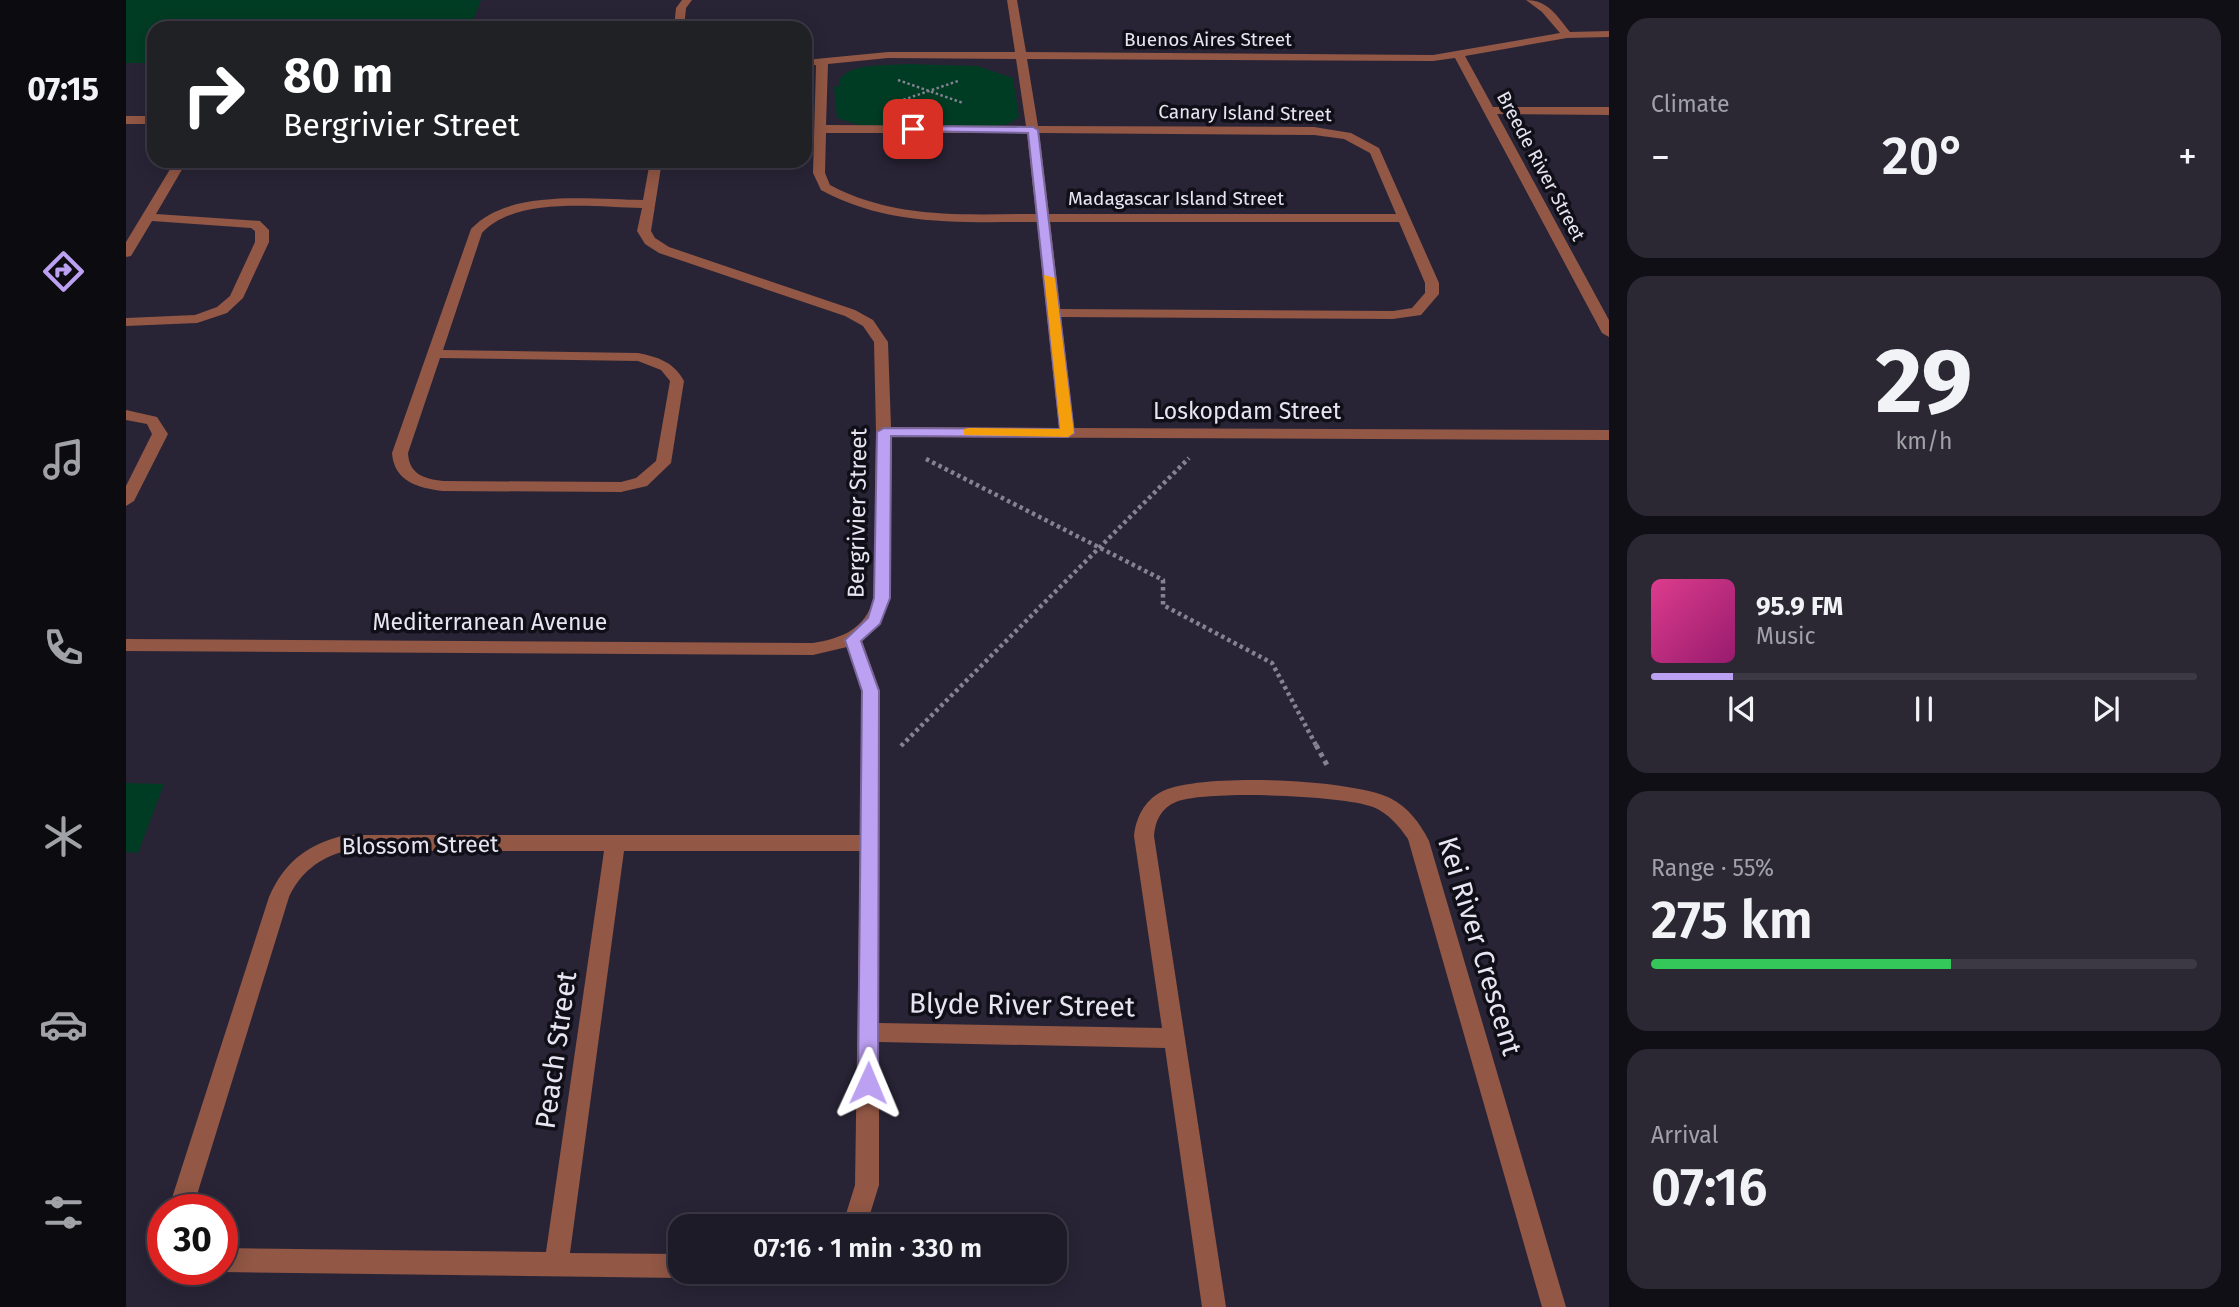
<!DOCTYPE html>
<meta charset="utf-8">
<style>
:root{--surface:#1e1b28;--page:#2b2834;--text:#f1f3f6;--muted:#a1a1a8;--line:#3c3945;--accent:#bca0f2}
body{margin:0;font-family:"Fira Sans",sans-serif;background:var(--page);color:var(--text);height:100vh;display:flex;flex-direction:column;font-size:26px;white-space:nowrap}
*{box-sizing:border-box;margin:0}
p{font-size:23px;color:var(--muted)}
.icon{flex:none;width:38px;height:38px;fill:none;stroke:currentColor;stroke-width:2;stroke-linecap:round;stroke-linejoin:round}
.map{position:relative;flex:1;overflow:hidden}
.drawer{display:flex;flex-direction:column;gap:18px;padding:18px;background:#100f16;width:630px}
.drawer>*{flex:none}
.hud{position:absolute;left:21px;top:21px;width:665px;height:147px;border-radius:21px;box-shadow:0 4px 18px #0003,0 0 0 2px var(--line);background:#202124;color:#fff;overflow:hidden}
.speed{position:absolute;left:21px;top:1194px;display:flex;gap:14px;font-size:35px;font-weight:700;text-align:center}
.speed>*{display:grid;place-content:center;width:91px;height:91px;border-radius:50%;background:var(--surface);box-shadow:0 4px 18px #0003,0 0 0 2px var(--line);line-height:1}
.speed .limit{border:10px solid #d22;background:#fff;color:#111}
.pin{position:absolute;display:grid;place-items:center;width:60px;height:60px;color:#fff;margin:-30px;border-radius:14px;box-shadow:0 4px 10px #0006}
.me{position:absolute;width:77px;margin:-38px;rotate:1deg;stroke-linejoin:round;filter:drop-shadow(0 0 5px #0008)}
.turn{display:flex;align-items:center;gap:24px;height:147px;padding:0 21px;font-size:32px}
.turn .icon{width:91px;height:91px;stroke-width:2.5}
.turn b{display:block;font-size:49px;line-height:60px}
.big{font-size:52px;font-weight:600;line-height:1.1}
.drawer .tile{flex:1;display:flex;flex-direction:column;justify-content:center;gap:10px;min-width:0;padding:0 24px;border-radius:21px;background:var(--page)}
.drawer .dial{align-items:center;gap:0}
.dial b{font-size:91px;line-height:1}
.song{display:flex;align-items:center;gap:21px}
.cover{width:84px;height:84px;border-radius:10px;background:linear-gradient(135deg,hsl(330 70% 55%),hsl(320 70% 35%))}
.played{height:7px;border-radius:4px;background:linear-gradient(90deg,var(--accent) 15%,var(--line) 15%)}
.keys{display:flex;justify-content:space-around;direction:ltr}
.heat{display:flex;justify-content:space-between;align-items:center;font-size:38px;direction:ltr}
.charge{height:10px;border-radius:5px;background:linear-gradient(90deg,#34c759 55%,var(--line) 0)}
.trip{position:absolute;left:542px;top:1214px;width:399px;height:70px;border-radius:21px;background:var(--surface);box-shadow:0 4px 18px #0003,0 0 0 2px var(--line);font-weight:600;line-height:70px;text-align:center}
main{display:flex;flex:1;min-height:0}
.tab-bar{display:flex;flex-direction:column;width:126px;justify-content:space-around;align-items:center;background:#0c0b10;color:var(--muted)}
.tab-bar .icon{width:49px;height:49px}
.tab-bar .current{color:var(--accent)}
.tab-bar b{font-size:32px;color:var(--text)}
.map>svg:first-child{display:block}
.green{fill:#003c23}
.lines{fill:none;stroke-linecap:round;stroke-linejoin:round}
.path-far2{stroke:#858292;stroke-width:2.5;stroke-dasharray:2.5 2.5;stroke-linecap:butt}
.path-far1{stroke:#858292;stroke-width:4.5;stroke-dasharray:3.5 3.5;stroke-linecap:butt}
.path{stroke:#858292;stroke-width:5;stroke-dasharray:4.5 4.5;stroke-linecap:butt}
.minor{fill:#925745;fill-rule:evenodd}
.route{fill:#bca0f2;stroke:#7a689d;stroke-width:2}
.slow{fill:#f59e0b}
.labels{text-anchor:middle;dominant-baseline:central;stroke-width:7;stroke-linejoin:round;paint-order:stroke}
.far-street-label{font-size:19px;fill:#e7e5f2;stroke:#100f17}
.street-label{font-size:23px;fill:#e7e5f2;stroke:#100f17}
.near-street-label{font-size:28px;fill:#e7e5f2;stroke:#100f17}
</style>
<main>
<nav class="tab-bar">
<b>07:15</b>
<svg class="icon current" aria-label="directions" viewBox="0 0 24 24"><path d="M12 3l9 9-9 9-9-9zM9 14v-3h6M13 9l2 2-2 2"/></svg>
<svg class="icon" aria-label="music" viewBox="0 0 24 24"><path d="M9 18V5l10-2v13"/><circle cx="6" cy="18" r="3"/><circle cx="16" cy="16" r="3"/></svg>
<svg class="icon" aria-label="phone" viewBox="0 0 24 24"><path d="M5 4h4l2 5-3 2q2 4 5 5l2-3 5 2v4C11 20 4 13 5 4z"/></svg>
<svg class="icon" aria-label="climate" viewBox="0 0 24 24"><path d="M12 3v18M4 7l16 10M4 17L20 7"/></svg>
<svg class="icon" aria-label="car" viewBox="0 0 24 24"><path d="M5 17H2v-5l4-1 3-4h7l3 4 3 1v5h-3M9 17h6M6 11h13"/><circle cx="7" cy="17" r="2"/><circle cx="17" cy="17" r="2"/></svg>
<svg class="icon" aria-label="filters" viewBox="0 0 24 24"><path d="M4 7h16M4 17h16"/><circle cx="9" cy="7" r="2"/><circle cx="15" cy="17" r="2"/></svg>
</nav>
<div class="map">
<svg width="1483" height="1307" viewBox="0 0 1483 1307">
<rect width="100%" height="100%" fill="#282436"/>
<!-- green -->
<path class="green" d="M0 0H355L344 28H28V63H0Z
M781 64 851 66 887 78 893 117 882 124 869 126 733 125 711 118 708 87 714 86V79C726 62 762 66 781 64Z
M0 783 38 784 12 853 0 852Z"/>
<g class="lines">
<!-- path-far2 -->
<path class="path-far2" d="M772 80 837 103
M768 103 832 81"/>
<!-- path-far1 -->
<path class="path-far1" d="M800 459 1037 580V605L1146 663 1191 747
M775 746 1063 458"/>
<!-- path -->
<path class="path" d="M1190 745 1201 765"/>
<!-- minor -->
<path class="minor" d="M556 0H566L560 8 558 28H548L550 8Z
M881 0H891L900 52 1307 55 1434 33 1416 12 1400 0C1422 0 1431 16 1444 32L1483 31V37L1441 38 1339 56 1367 107H1483V115L1371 114 1483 320V337L1476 333 1329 58 1307 61 901 59 912 126 1188 127 1225 133 1253 148 1313 283V294L1295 315 1267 319 935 317 948 428 1483 430V440L766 437 764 598 753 625 736 641 754 691 753 1023 1036 1028 1008 836C1010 818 1018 801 1035 792 1072 772 1226 779 1264 798 1282 807 1294 823 1303 841L1440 1307H1416L1282 839C1273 826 1262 813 1247 807 1218 795 1079 790 1050 802 1035 808 1029 821 1028 836L1100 1307H1076L1039 1048 753 1042V1185L740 1227H716L729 1185 734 851H498L444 1253 555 1254V1272H564L563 1274 555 1278 96 1272 88 1269H96V1248L420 1252 478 851H219C193 858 174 873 163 897L70 1198 69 1209H45L46 1198 143 897C159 861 181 845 219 835H734L736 691 721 647 687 655 0 651V639L687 643C717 638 739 629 748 598L750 432 748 342 737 326 719 316 533 253 519 244 511 231 516 208C469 207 390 196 356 233L317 350 512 353C532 357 548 362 558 381L545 463 521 486 495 492 317 491C293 488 268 482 266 453L345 229C383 188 466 200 517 200L524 161H536L525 231 529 238 543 247 729 310 747 320 762 342 765 427 933 428 911 222C835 222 763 227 695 190L687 173 690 65 679 66V60L762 52H889ZM762 58 890 59 900 126 700 125 702 64ZM700 133H901L910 214C838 214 770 220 704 185L699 173ZM913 133 1188 135 1218 139 1244 153 1270 214H923ZM924 222H1273L1299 283V293L1286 308 1267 311 934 309ZM314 358 512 361 535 370 544 381 530 461 510 478 495 482 317 481C298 479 283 474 282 453Z
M423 22 427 23V28H417Z
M0 116H28V124H0Z
M49 161H61L30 214 134 221 143 230V242L117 298 101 313 71 323 0 326V318L69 315 91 307 104 296 129 242V231L125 228 26 221 5 256 0 257V242Z
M0 410 31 417 42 434 8 501 0 506V486L26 434 21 424 0 420Z"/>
</g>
<!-- route -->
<path class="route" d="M787 126 907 127 912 130 948 433 942 437 765 436 764 598 754 624 735 641 753 691 752 1083 749 1089 742 1092 735 1089 732 1083 736 691 719 640 742 618 748 598 751 432 758 428 934 429 902 133 783 131V127Z"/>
<!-- slow -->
<path class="slow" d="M918 275 929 278 948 433 942 437 838 435V429L843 428 934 429Z"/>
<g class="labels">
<!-- far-street labels -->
<g class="far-street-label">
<text x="1082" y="39">Buenos Aires Street</text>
<text transform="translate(1119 113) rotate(1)">Canary Island Street</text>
<text transform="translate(1415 166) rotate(62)">Breede River Street</text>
<text x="1050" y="198">Madagascar Island Street</text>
</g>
<!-- street labels -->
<g class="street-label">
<text x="1121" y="411">Loskopdam Street</text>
<text transform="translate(731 513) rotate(-89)">Bergrivier Street</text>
<text x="364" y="622">Mediterranean Avenue</text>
<text transform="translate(294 845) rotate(-1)">Blossom Street</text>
</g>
<!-- near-street labels -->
<g class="near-street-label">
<text transform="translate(1354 946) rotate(73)">Kei River Crescent</text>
<text transform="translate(896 1005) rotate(1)">Blyde River Street</text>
<text transform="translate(430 1050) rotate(-82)">Peach Street</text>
</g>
</g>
</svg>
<div class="speed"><div class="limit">30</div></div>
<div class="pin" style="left:787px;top:129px;background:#d93025"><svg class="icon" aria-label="arrive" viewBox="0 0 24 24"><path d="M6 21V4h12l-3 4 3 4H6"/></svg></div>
<svg class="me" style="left:742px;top:1083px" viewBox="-20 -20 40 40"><path d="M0-17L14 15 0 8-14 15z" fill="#bca0f2" stroke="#fff" stroke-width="4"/></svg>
<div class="trip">07:16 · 1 min · 330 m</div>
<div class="hud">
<div class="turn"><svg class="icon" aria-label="right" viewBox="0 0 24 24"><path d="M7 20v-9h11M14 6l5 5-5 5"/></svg><div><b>80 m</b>Bergrivier Street</div></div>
</div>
</div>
<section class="drawer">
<div class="tile"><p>Climate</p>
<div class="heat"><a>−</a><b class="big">20°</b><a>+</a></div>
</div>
<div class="tile dial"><b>29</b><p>km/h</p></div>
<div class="tile">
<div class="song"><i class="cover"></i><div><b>95.9 FM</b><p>Music</p></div></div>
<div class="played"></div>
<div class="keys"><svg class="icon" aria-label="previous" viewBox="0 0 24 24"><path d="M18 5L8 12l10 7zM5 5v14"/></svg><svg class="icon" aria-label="pause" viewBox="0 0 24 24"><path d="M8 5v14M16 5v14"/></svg><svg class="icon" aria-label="next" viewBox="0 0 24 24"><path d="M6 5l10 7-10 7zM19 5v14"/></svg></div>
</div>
<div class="tile"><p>Range · 55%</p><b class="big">275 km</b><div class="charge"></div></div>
<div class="tile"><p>Arrival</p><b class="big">07:16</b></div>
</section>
</main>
